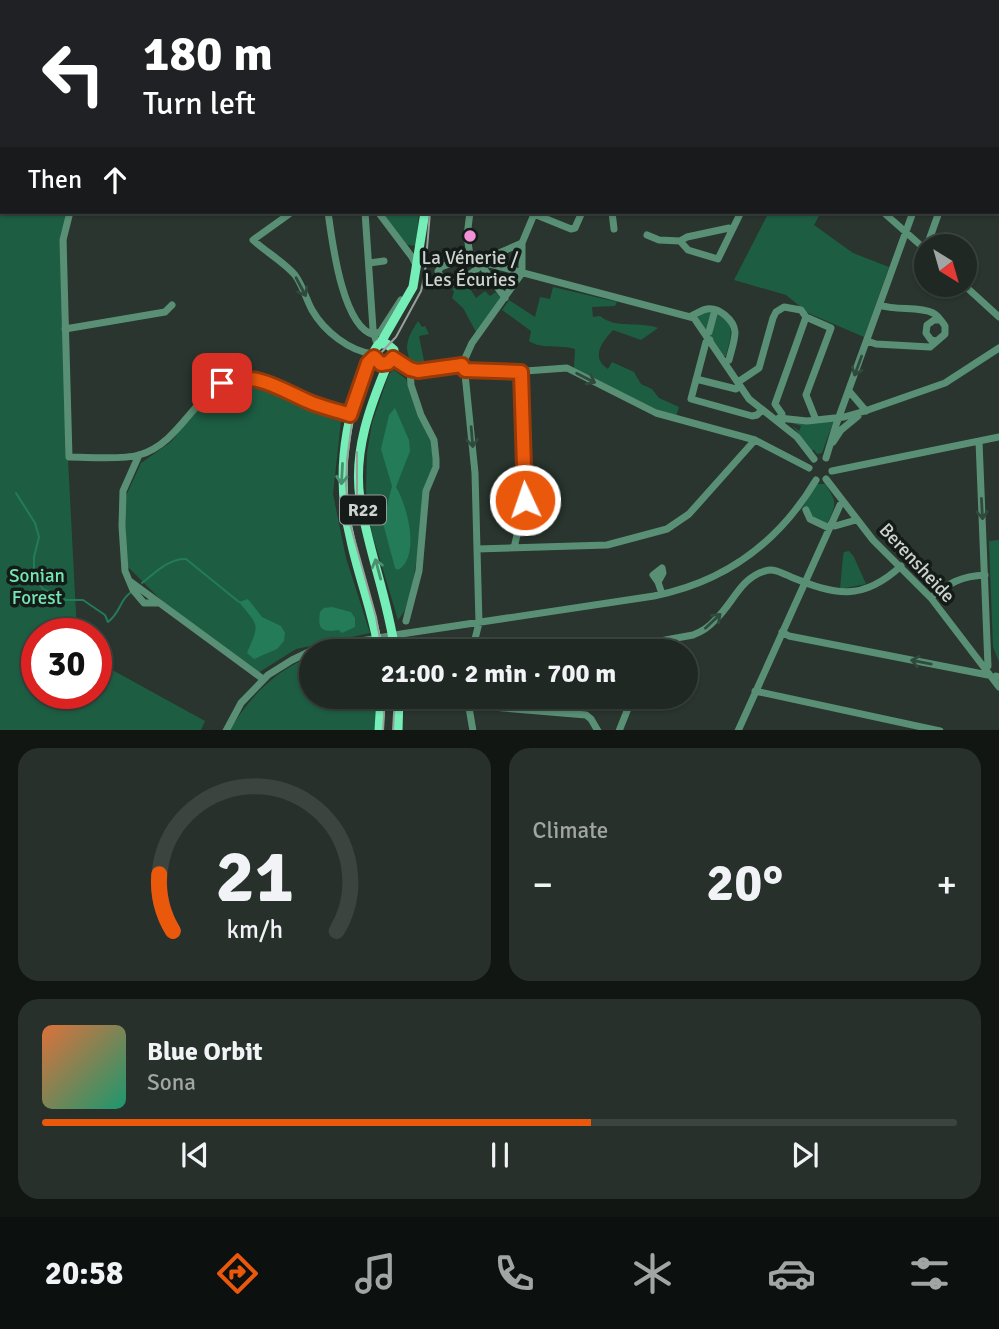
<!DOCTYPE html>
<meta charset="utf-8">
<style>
:root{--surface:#1f2822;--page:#27302a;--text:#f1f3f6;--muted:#a1a6a5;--line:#3c4440;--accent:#ea580c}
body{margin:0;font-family:Signika,sans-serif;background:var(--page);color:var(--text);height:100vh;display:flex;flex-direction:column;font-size:26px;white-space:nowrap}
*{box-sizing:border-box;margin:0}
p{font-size:23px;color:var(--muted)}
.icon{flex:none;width:38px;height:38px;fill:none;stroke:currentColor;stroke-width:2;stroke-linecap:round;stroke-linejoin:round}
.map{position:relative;height:730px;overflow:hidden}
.drawer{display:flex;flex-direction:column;gap:18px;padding:18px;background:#111613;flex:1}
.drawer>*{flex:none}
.banner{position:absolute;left:0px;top:0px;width:999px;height:214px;box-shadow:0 2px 5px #0004,0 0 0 2px var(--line);background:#202124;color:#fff;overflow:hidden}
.needle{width:46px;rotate:143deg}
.buttons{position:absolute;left:914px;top:234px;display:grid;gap:14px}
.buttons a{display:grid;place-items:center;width:63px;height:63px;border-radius:50%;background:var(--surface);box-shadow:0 2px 5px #0004,0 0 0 2px var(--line);font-size:35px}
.speed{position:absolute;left:21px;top:618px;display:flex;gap:14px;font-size:35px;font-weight:700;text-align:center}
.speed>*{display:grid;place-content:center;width:91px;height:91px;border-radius:50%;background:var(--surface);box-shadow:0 2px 5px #0004,0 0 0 2px var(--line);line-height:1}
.speed .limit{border:10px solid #d22;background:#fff;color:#111}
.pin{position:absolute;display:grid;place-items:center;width:60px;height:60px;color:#fff;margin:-30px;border-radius:14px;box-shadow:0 4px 10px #0006}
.me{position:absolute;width:77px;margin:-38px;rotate:357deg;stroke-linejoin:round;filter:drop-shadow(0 0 5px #0008)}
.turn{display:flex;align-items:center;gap:24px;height:147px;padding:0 28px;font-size:32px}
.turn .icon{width:91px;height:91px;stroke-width:2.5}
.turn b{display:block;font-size:49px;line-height:60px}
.then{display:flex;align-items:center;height:66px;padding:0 28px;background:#0003;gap:14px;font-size:26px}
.big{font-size:52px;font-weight:700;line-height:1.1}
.drawer .tile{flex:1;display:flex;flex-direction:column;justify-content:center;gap:10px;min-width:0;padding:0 24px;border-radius:21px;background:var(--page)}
.drawer .dial{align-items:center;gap:0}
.dial svg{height:182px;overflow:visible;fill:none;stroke:var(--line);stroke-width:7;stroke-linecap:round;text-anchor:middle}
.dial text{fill:var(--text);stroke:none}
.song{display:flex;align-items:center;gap:21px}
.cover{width:84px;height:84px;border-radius:10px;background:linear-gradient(135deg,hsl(20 70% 55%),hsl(160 70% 35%))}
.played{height:7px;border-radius:4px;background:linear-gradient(90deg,var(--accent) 60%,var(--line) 60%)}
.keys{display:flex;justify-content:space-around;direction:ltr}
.heat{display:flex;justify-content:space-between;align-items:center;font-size:38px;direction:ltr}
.drawer .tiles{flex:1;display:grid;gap:18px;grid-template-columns:1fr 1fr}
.tile:last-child{grid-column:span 2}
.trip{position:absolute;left:299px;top:639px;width:399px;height:70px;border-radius:35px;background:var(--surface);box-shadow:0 2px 5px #0004,0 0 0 2px var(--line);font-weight:700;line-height:70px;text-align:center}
.tab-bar{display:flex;height:112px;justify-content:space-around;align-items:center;background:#0c100e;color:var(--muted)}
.tab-bar .icon{width:49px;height:49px}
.tab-bar .selected{color:var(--accent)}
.tab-bar b{font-size:32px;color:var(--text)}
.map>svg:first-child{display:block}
.green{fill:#1d5e43}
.water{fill:#247b58}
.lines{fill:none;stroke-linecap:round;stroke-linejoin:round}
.stream{stroke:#247b58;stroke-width:2}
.minor{stroke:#599075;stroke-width:7}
.major{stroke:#75eeb7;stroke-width:9}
.tram{stroke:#98a09b;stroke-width:2}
.oneway{stroke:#304a3d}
.oneway2{stroke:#4a8f6f}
.route-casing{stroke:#983908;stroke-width:18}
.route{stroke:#ea580c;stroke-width:12}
.poi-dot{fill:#f291d7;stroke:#151b18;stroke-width:2.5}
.labels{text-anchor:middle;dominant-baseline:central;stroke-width:7;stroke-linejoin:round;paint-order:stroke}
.shield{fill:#151b18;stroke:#969c99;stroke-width:2}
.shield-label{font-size:18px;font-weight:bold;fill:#cdd4d0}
.poi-label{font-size:19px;fill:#cdd4d0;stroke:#151b18}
.street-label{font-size:19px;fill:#cdd4d0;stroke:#151b18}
.park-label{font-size:19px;fill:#74e6b2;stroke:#151b18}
</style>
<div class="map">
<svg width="999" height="731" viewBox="0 0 999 731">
<rect width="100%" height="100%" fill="#29352e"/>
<!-- green -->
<path class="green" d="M0 108 2 212H73L67 233 68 459 77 633 37 634V693H96V661L205 721 201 730H0Z
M379 212H419L416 246 402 244Z
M769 212H821L814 225 853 253 889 267 864 337 808 313 786 295 734 280Z
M465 281 476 298 485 291 490 296 496 292 500 298 476 332 463 308 452 298 454 292 452 289Z
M553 287 617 302 615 306 592 307 593 317 600 316C615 329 640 321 658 328L641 340 613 330C602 342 590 357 608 369L612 362 634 372 641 384 652 389 659 398 679 407 676 416 647 407 574 368 575 349C559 344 543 350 529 341L531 331 502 310 509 300 535 317 540 297 550 299Z
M709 311C737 321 732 331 726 356H724L697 316Z
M418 321 422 327 425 326 429 334 419 336 425 366 412 363C402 347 409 335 418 321Z
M394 370 406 379 431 440 433 464 411 593 404 612 398 620 372 533 366 490 367 453 372 423 389 374Z
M239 380 341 421 333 494 346 558 370 633 296 649 258 673 173 612 126 565 125 498 141 463 171 442 189 418 227 383Z
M834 420 822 453 817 454 814 450 811 451 792 425 799 431 801 426 792 423Z
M817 484H825C838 503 836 504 827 524L813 518 809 508 801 510Z
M999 540V662L993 647 989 541Z
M849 551 854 557 866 584 840 589 843 556 844 552Z
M311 656 312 696 376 697 375 730 229 731C250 696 274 672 311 656Z"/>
<!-- water -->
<path class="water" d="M395 408 409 440 410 451 396 487C407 505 421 556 398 570L395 568 383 523 392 486 381 449 389 415Z
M248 599 262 617 281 626 285 633 284 641 277 649 254 659 247 653C260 623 259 627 239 602Z
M332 607 351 612 355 618V627L342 633 339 630C323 632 317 631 320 612L324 608Z"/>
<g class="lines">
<!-- stream -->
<path class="stream" d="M0 141 2 138
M16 493 35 523 39 537 34 557V576L43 589 66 600H83L105 615 108 622C121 612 119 601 130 593
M142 583C154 574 169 558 186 559L239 602"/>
<!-- minor -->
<path class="minor" d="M15 0 19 2
M113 0 116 2
M130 0 132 2
M753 0 754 2
M918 0 920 2
M63 2 64 0
M241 2 242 0
M374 2 378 0
M529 2 530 0
M626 2 627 0
M998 42 999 43
M0 94 2 96
M998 174 999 175
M70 212 63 240 69 457C88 457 122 460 139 455 188 441 199 374 250 378 270 380 291 393 309 401 323 407 337 411 350 415
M292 212 253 240C266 252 284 262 295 275 303 286 306 299 312 310 324 331 349 351 373 354
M328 212C332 240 342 327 374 335
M365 212 373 329 376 341 380 344
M378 212 412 257 416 265
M612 212 614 229
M883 212 926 250
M534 214 571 229 575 228 582 212
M647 235 659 240 680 241 687 237 729 228 732 230
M680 241 688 250 718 259 741 212
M923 248 929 240 939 212
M470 255 467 236 470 212
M369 263 384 261
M482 265 490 264 694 318 749 399 797 437 814 459
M522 273V243L535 212
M964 285 999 317
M505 298 474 255 441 267 438 271 442 282 449 285C463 278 477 273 485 259L522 243
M880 305C896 311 919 306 933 313 938 315 942 322 945 326V334L937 341 931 340 926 333 927 325 934 320H940
M691 316C696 314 701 310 707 309 719 307 734 320 735 332 735 341 731 351 729 360L725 362
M65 329 165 312 172 305
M706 334 709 332 715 310
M374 335 381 331 401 300
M710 340 706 342 691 399 752 416 757 415 762 410
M867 341 876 344 930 347 937 341
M392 361 412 373 462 365
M462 365 465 374 475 473 477 549 479 623 472 651
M462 365 472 343 522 273
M465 370 496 373 567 368 656 413 755 440 809 468
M696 379 736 389 740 386
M738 382 759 368 773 318 776 312 784 307 801 310 806 317 831 328 806 395 816 420
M849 391 866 411
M779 418 807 421 844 417 865 411 945 383 999 348
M782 421V414L775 404 806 317
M979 441 988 666
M833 442 841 430 858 416
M139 455 123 491 122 526 125 571 133 590 144 603H159
M826 458 836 425 913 212
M832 471 999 437
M826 479 873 540 931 598 999 687
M806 510 810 519 829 528
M831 524 835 526 856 520
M514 548 525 500 521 372
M477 549 607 545 667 529 689 514 755 440
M131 582 263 679
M658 582 653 575 662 568 663 573 658 582 662 594
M931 598C948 583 962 576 985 575
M406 621 419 571 426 491 436 467V459L434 440 421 415 411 385 410 369
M782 632 789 636 988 675
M605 651 693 635C701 632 709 627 715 620 732 605 741 577 765 571 774 568 782 573 791 577 835 595 862 602 901 566
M996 676 999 677
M755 691 940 731
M467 696 473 731
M468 705 586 715 591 719 598 731
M226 731 241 703 268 675 292 660 315 649 401 634 654 596C725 582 779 542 816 480
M619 731 633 696
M738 731 840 505 843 502"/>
<!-- major -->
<path class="major" d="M123 0 125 2
M479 2 482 0
M496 2 498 0
M380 344 413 287 425 212
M374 357 378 363 387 364 393 358 394 350 387 344H379C371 352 364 375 359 387 341 438 338 489 351 541 359 578 373 613 379 651
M388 363C370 406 353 451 360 499 368 550 388 599 395 651
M379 731 381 696
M398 731 399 696"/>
<!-- tram -->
<path class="tram" d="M504 2 505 0
M357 501V452
M382 651 376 617 349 520 346 484 347 460 353 415 370 368 377 357 396 337 421 291 425 273 430 212
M383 731 385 696
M393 731 395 696"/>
</g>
<!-- one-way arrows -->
<defs><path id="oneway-shaft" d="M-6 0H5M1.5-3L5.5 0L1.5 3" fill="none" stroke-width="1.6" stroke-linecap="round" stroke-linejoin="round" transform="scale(1.75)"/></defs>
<g class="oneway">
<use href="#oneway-shaft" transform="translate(301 287) rotate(62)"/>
<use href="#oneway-shaft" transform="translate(858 366) rotate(110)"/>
<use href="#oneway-shaft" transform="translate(586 378) rotate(27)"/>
<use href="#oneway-shaft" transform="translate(472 437) rotate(85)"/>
<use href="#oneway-shaft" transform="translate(982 509) rotate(87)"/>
<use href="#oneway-shaft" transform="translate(713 621) rotate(-43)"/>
<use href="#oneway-shaft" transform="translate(921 662) rotate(-169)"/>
</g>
<g class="oneway2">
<use href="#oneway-shaft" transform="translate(342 474) rotate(93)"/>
<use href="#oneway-shaft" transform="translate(378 569) rotate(-105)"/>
</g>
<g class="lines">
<!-- route casing -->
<g class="route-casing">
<path id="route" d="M222 383C254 369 283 391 312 403 325 408 338 411 350 415L368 363 374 357 381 364 388 363 393 358 410 369 418 371 462 365 465 370 521 372 525 500"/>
</g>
<!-- route -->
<use href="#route" class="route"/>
</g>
<!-- markers -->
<circle class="poi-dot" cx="470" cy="236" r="7"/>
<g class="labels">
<!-- shield labels -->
<rect class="shield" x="340" y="495.5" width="46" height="29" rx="5"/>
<g class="shield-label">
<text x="363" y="510">R22</text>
</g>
<!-- poi labels -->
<g class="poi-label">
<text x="470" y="258">La Vénerie /<tspan x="470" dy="22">Les Écuries</tspan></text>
</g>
<!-- street labels -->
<g class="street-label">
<text transform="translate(917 563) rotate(47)">Berensheide</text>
</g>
<!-- park labels -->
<g class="park-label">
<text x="37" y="576">Sonian<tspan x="37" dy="22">Forest</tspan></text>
</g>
</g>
</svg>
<div class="buttons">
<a><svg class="needle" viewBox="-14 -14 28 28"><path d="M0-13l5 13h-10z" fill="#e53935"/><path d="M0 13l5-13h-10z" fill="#a1a6a5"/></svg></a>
</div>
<div class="speed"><div class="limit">30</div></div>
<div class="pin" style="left:222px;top:383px;background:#d93025"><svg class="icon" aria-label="arrive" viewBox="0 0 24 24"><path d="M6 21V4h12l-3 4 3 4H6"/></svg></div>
<svg class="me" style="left:525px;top:500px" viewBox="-20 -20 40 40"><circle r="17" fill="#ea580c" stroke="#fff" stroke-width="3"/><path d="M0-11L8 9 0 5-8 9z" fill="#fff"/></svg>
<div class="trip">21:00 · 2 min · 700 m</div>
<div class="banner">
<div class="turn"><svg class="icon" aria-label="left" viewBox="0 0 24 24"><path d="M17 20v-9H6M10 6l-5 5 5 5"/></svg><div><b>180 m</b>Turn left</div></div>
<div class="then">Then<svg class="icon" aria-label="ahead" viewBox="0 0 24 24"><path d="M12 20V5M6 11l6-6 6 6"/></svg></div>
</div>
</div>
<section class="drawer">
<div class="tiles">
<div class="tile dial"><svg viewBox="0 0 100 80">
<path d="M14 69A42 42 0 1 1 86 69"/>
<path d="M14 69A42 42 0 0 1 8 44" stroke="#ea580c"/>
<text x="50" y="56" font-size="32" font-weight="700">21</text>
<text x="50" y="72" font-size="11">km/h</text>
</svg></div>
<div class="tile"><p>Climate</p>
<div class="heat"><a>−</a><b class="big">20°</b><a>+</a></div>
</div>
<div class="tile">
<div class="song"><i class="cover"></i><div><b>Blue Orbit</b><p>Sona</p></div></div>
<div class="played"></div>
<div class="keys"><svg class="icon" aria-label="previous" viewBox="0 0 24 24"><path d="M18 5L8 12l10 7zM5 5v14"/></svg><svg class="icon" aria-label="pause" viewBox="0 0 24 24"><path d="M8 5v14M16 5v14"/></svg><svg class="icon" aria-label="next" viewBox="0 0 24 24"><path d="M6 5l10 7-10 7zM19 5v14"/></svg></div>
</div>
</div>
</section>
<nav class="tab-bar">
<b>20:58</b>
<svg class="icon selected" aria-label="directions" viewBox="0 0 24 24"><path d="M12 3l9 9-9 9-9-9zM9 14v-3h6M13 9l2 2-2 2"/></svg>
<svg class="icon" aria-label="music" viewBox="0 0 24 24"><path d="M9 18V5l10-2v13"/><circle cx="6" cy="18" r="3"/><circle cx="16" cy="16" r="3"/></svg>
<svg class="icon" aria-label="phone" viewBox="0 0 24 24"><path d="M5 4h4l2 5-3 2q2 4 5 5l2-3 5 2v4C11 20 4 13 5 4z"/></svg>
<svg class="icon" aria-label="climate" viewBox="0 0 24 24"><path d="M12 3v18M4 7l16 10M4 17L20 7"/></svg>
<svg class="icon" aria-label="car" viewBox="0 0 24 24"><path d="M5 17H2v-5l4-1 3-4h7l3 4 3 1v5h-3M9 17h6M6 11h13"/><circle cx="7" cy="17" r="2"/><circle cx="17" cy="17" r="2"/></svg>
<svg class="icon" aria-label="filters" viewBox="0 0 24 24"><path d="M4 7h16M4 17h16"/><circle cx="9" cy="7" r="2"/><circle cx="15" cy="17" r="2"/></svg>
</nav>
